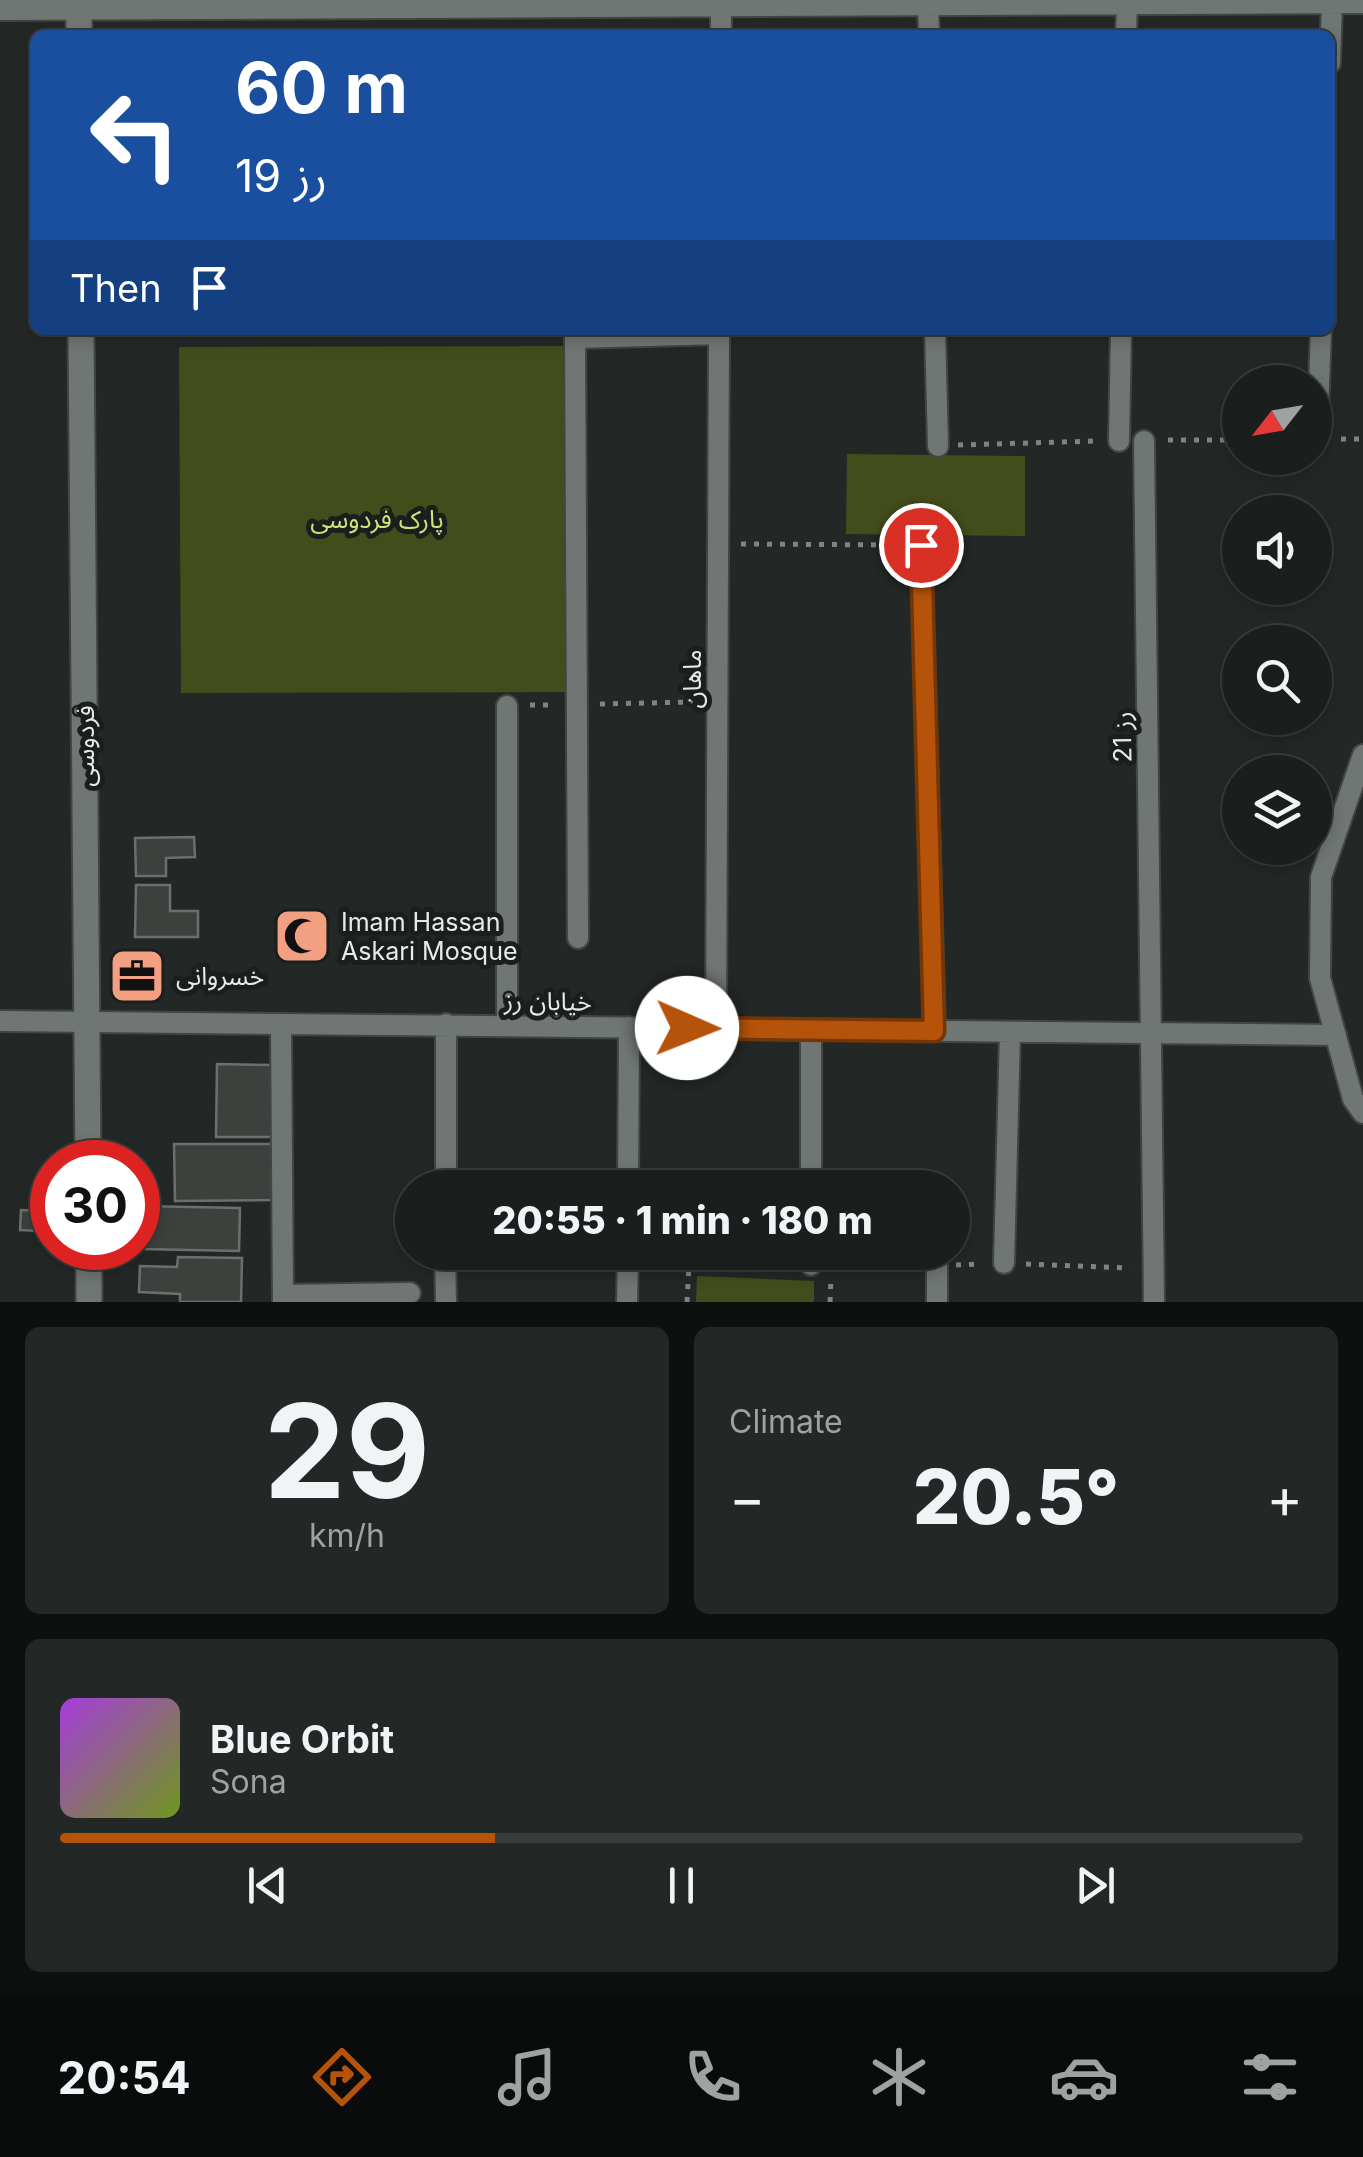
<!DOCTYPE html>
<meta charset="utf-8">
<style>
:root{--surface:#1a1e1c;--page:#232725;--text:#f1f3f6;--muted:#9fa2a3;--line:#383c3b;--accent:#b45309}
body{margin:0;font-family:Inter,"Noto Sans Arabic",sans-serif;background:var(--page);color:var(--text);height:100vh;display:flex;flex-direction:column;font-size:38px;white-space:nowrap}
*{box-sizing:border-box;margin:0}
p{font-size:32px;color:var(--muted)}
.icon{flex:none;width:55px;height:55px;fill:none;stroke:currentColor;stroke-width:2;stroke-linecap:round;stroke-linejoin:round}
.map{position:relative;height:1302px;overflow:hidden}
.side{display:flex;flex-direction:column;gap:25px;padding:25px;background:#0e100f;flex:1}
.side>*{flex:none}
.hud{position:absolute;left:30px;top:30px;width:1305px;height:305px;border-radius:15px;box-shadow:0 5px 15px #0003,0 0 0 2px var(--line);background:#1a4fa0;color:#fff;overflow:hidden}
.needle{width:65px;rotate:239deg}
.fabs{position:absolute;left:1222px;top:365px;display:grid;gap:20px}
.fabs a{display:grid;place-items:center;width:110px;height:110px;border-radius:50%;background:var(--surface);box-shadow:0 5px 15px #0003,0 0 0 2px var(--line);font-size:50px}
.speed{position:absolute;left:30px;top:1140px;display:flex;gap:20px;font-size:50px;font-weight:700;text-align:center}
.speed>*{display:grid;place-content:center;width:130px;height:130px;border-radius:50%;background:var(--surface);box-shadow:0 5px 15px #0003,0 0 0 2px var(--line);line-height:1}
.speed .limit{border:15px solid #d22;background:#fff;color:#111}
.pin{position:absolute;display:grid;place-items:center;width:85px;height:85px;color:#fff;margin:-42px;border:5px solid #fff;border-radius:50%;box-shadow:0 2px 10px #0007}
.me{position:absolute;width:110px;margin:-55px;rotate:91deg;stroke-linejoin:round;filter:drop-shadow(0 0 8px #0008)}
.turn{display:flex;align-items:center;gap:35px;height:210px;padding:0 40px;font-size:45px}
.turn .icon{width:130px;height:130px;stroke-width:2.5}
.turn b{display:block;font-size:70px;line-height:85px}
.then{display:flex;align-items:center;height:95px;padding:0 40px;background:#0003;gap:20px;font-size:38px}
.big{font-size:75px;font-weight:800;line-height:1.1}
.side .card{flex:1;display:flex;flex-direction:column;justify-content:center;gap:15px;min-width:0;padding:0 35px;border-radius:15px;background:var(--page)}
.side .dial{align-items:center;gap:0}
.dial b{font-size:130px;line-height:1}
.song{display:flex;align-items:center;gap:30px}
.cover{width:120px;height:120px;border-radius:15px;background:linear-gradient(135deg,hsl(280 70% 55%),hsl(80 70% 35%))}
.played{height:10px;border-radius:5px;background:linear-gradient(90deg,var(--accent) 35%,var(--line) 35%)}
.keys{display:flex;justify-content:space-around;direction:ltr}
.heat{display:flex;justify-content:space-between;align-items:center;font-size:55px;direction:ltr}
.side .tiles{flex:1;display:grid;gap:25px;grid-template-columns:1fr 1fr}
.card:last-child{grid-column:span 2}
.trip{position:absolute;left:395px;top:1170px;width:575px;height:100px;border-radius:50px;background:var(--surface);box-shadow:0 5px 15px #0003,0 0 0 2px var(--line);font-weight:800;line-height:100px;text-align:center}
.tab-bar{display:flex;height:160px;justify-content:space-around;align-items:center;background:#0a0c0b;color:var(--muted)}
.tab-bar .icon{width:70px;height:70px}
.tab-bar .on{color:var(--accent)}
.tab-bar b{font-size:45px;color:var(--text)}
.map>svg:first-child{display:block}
.built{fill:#26322d}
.green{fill:#434d1b}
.building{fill:#3d403d;stroke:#6c706c;stroke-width:2.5}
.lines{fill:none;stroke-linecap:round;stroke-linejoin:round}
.street-casing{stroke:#414543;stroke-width:24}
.secondary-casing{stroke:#414543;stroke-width:29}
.path{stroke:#7f8382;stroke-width:5;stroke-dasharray:5 8;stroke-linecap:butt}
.street{stroke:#707674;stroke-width:20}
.secondary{stroke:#707674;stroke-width:25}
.route-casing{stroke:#753606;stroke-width:25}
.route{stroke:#b45309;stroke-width:18}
.labels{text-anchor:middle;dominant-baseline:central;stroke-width:10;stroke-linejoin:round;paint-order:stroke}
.park-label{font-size:25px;fill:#cde477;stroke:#1a1e1d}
.street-label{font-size:25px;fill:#e7eae9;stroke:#1a1e1d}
.poi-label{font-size:25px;fill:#e7eae9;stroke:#1a1e1d;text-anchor:start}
</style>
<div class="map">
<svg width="1363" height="1302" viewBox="0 0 1363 1302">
<rect width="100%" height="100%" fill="#232826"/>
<!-- built -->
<path class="built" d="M308 28 693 30V35H308Z"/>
<!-- green -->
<path class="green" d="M572 346 574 692 181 693 179 347Z
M847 454 1025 456V536L846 534Z
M697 1276 814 1281V1302H696Z"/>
<!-- building -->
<path class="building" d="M194 837 195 857 166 858V876H136L135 838Z
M136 885H170V911H198V937H135Z
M217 1064 272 1065V1137H216Z
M174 1144H271L272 1200 175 1201Z
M141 1206 240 1208 239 1251 141 1249Z
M21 1210 41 1211 40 1231 20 1230Z
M178 1257 242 1258 241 1302H180V1294L139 1292 140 1266 177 1267Z"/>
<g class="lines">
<!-- street casing -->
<g class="street-casing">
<path id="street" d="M928 5 929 35
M0 10 1363 3
M721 35V7
M1126 35 1127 4
M1330 63 1332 0
M935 330 938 446
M1317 439 1321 330
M1119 441 1121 330
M1144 441 1154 1302
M921 545 935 1031
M507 706V1026
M1363 755 1321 877 1320 978 1353 1099 1363 1113
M578 938 575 338 719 334
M0 1021 1336 1035
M281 1024 283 1302
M716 1028 719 330
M811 1029V1188
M446 1188V1024
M628 1188 629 1027
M445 1252 446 1302
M811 1252V1265
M1004 1263 1010 1032
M283 1295 410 1293
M627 1302 628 1252
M937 1302V1266"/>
</g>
<!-- secondary casing -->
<g class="secondary-casing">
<path id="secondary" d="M79 0V35
M81 330 88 1162
M89 1248V1302"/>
</g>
<!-- path -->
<path class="path" d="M1341 439H1363
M1168 440H1240
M958 445 1097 441
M741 544 900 545
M600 704 694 702
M530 705H554
M1026 1264 1130 1268
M831 1265 915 1266
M956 1265 980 1264
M687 1302 689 1265H790
M830 1302 831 1278"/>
<!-- street -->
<use href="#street" class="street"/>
<!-- secondary -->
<use href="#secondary" class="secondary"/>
</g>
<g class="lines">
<!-- route casing -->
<g class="route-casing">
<path id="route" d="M687 1028 934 1031 921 545"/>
</g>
<!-- route -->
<use href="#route" class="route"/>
</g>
<!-- icons -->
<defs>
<g id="mosque-square" transform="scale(2.875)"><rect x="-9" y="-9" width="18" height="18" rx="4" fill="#f39f82" stroke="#1a1e1d"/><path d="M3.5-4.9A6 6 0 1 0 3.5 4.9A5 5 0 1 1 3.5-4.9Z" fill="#111"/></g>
<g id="office-square" transform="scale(2.875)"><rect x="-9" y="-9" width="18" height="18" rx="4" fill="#f39f82" stroke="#1a1e1d"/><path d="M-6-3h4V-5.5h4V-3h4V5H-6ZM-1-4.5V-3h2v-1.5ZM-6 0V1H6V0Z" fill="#111"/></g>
</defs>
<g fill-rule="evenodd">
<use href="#mosque-square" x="302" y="936"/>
<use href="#office-square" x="137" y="976"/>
</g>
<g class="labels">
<!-- park labels -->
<g class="park-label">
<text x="377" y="519">پارک فردوسی</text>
</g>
<!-- street labels -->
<g class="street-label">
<text transform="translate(692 679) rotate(-90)">ماهان</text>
<text transform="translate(1122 737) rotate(-91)">رز 21</text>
<text transform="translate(85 746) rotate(-90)">فردوسی</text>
<text transform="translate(548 1001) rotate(1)">خیابان رز</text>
</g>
<!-- poi labels -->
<g class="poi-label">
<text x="341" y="922">Imam Hassan<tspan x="341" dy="29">Askari Mosque</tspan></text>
<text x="176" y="976">خسروانی</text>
</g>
</g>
</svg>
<div class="fabs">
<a><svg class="needle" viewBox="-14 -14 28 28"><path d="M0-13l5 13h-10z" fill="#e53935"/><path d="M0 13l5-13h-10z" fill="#9fa2a3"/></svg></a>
<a><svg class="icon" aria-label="sound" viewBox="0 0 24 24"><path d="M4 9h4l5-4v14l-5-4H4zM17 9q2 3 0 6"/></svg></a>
<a><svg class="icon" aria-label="search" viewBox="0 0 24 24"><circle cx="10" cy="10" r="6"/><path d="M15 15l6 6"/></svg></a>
<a><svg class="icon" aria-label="layers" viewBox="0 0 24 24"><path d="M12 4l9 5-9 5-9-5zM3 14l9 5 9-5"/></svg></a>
</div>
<div class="speed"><div class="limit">30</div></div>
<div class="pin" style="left:921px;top:545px;background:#d93025"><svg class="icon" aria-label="arrive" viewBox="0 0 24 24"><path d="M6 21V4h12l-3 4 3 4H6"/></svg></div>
<svg class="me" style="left:687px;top:1028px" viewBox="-20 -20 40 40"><circle r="19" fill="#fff"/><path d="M0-13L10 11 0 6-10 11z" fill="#b45309"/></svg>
<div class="trip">20:55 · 1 min · 180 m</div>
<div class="hud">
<div class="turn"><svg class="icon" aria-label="left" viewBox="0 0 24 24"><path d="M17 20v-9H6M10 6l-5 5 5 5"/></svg><div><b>60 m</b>رز 19</div></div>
<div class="then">Then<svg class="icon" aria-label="arrive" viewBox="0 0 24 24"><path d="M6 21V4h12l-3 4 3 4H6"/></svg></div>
</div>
</div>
<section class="side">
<div class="tiles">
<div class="card dial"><b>29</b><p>km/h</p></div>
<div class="card"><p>Climate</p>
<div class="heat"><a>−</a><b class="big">20.5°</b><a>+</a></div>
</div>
<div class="card">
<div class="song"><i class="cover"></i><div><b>Blue Orbit</b><p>Sona</p></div></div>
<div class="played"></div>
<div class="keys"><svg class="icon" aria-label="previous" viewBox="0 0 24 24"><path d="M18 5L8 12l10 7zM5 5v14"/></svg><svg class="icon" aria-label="pause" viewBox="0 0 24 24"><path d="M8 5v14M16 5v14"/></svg><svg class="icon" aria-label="next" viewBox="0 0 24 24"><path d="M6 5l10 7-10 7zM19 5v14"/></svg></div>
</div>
</div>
</section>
<nav class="tab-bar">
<b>20:54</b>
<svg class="icon on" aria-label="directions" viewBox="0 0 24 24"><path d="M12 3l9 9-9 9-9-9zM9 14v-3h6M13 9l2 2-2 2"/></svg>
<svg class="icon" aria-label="music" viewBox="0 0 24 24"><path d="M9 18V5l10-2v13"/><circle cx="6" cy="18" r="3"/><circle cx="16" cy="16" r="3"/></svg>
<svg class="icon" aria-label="phone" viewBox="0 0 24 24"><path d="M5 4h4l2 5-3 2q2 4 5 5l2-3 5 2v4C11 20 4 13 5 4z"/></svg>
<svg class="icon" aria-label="climate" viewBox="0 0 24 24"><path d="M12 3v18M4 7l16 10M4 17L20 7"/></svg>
<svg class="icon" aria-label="car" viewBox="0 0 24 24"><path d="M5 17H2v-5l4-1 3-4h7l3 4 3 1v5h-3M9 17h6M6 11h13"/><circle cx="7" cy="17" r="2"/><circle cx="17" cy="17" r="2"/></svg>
<svg class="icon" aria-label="filters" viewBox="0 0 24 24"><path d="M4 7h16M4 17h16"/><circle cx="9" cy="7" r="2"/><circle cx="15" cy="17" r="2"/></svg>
</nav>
